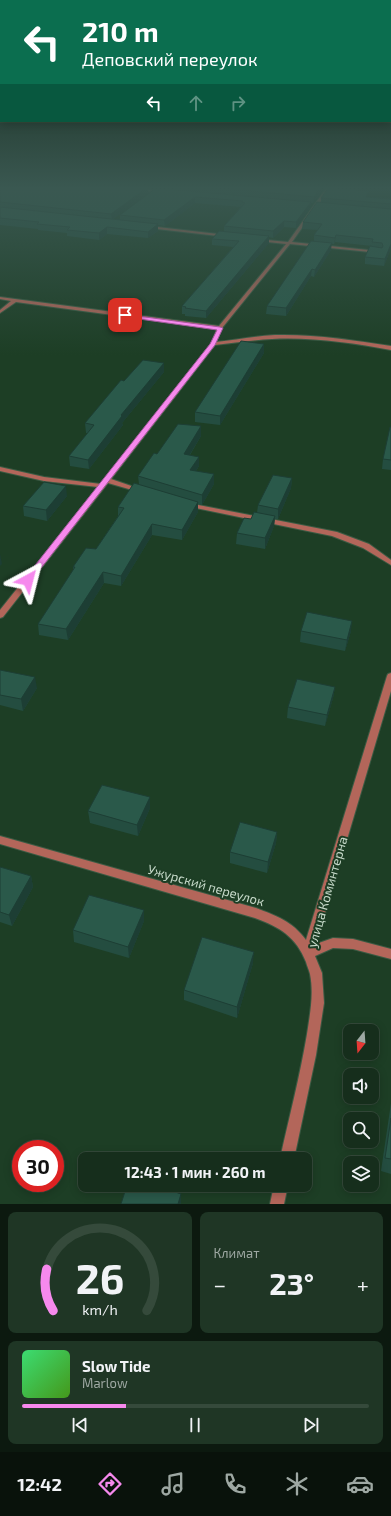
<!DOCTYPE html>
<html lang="ru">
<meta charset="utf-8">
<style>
:root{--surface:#162e1c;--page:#1f3625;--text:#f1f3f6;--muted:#9ea8a3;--line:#354a3b;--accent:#f689ed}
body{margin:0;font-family:"Exo 2",sans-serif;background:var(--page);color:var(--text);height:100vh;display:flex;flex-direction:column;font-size:15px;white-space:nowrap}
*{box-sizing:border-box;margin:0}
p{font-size:13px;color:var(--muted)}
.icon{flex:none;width:22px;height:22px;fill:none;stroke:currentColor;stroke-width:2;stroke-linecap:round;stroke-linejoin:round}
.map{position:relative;height:1204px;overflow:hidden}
.details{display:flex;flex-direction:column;gap:8px;padding:8px;background:#0c190f;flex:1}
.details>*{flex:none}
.top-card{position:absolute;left:0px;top:0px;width:391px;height:122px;box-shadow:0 2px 10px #0003,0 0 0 1px var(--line);background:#0b6e4f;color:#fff;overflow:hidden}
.needle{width:26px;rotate:197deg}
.fabs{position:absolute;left:343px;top:1024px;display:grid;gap:8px}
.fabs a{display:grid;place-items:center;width:36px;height:36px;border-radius:8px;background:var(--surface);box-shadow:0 2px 10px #0003,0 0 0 1px var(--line);font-size:20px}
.speed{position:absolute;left:12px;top:1140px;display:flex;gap:8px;font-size:20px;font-weight:700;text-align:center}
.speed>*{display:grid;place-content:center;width:52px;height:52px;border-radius:50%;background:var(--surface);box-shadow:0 2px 10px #0003,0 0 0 1px var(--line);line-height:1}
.speed .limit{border:6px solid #d22;background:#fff;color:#111}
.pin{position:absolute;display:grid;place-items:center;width:34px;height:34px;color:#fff;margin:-17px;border-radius:8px;box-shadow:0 2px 6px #0006}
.me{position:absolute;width:44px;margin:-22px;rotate:38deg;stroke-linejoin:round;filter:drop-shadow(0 0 3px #0008)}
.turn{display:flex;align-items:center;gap:14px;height:84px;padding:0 16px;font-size:18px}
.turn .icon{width:52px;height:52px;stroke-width:2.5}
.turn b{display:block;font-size:28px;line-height:34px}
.lanes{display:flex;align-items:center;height:38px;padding:0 16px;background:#0003;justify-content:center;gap:20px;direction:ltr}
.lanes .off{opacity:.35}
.big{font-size:30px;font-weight:700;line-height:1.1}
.details .tile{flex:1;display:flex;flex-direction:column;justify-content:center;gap:6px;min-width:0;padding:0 14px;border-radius:8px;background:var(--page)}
.details .dial{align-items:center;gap:0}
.dial svg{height:104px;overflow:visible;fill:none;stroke:var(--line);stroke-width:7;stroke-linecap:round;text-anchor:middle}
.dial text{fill:var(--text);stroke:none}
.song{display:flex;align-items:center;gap:12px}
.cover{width:48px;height:48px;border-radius:6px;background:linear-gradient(135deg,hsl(140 70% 55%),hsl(100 70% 35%))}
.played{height:4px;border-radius:2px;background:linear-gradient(90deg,var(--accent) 30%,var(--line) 30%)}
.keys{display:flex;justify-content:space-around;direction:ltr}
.heat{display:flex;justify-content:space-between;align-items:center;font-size:22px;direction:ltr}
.details .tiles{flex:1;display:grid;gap:8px;grid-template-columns:1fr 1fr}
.tile:last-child{grid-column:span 2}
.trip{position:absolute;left:78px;top:1152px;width:234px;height:40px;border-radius:8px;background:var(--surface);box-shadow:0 2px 10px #0003,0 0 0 1px var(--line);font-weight:700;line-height:40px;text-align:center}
.tabs{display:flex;height:64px;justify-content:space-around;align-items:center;background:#09120b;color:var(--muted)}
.tabs .icon{width:28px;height:28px}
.tabs .current{color:var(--accent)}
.tabs b{font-size:18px;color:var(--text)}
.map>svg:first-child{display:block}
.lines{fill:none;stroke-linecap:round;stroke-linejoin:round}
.street-casing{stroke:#3b5a43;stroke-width:2}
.street{fill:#b3665a;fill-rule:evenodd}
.wall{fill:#244d40;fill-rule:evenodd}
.shaded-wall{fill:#1d3e34}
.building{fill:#2a594a;stroke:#1d3e34}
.route{fill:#f689ed;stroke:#a0599a}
.labels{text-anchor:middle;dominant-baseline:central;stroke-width:4;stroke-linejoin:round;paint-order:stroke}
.near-street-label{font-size:13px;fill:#c6d9c9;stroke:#1d3e25}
</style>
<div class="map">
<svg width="391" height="1204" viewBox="0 0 391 1204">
<rect width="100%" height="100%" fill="#1d3e25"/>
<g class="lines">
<!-- street casing -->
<g class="street-casing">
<path id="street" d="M327 187H331L292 242 378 251H380V253L290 244 222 328 216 342C236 340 255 336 275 335 314 334 353 340 391 346V350C352 343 312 337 272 339 253 340 234 343 215 345L111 479 143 490V492H139L108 483 3 617 0 618V610L98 487 44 481 0 471V467L44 477 101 484 211 344 217 329 16 302 0 313V310L11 301 0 299V297L219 326 286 244 258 241 257 239 288 242Z
M136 188 163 191 165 192 163 193 137 190Z
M149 226 227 235 229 236 227 237 148 228Z
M188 503 337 532 369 544 391 560V565L363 548 332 536 186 506 185 505Z
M391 673V691L316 944 333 938 353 939 391 949V959L353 949 333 948 315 956 322 973 324 1003 316 1055 294 1159H280C289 1118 300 1076 307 1034 310 1014 314 994 310 974 309 970 307 966 306 962 296 937 280 927 255 918L0 844V836L256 908C277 916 292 921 306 940L387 676 388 674Z
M274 1185H288L284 1204H270Z"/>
</g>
<!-- street -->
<use href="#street" class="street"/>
</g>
<!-- wall -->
<path class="wall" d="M0 187H321V193L313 203H311L310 208 296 228 284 227 273 238 269 237V243L206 318 185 316V314H182V306L233 247 212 245V239L224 231V226L241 207 195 203 165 226 158 225V231L148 238 107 234 99 240 67 236V233L38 230V229L0 225ZM148 187 158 188 120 215V220L113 219 148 193Z
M368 197 391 199V248L384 266 365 264V257L372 246 335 242 334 244H331V250L314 277 311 276 286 316 266 314 267 306 314 241V235L318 230 302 229 303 222 321 203V198Z
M264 344V353L220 425 195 422V412Z
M164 372 122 423 123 425 89 469 70 466 69 456 88 433H86L85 423 124 381Z
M201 426V436L190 455 199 457V466L196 471 214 474V484L202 505 198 504V512L182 540 152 535 121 586 104 583 68 640 39 635 38 624 73 571V567L96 549 118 516V507L139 484 138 476 157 454Z
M391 427V470L382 469 383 459Z
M292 478 291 488 278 519H275L274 526 265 549 236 544 237 533 257 513 258 505Z
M67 496 47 521 24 516 23 506Z
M301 631H351L345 651 300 642Z
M0 670 37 688 23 711 0 705Z
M335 687 333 698 325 726 287 718 288 707Z
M150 797V808L138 836 90 823 88 811Z
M277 832 276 843 267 873 230 863V852Z
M0 867 31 876 33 887 12 926 0 922Z
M144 921 129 958 74 942 73 930Z
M253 963 237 1018 184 1000V990Z
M391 1103V1174L381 1171Z"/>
<!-- shaded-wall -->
<path class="shaded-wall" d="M148 187V193L112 220 111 214Z
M321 187V193L313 203 314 197Z
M195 197V203L165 226 164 220Z
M311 202 310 208 296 228V222Z
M284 221V227L273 238V231Z
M158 224V231L148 238V232Z
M107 227V234L99 240V233Z
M336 235 335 242 334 244 335 238Z
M269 236V243L206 318V311Z
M332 243 331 250 314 277 315 270Z
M391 244V248L384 266 385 259Z
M312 269 311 276 286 316V308Z
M264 344V353L220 425V416Z
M164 363V372L122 423 123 425 89 469 88 460 121 415Z
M201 426V436L184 464V454Z
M199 457V466L190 480V470Z
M214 474V484L202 505V495Z
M292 478 291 488 278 519V509Z
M66 486 67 496 47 521 46 510Z
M198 502V512L182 540V530Z
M275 516 274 526 265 549V538Z
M152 524V535L121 586V576Z
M0 554 2 564 0 566Z
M103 572 104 583 68 640 66 629Z
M352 621 351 631 345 651 347 640Z
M35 677 37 688 23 711 21 699Z
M335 687 333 698 325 726 327 715Z
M150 797V808L138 836 137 825Z
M277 832 276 843 267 873 268 862Z
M31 876 33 887 12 926 9 915Z
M144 910V921L129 958 128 947Z
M254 952 253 963 237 1018V1007Z
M181 1194V1204H178Z"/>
<!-- building -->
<path class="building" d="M0 187H148L111 214 0 202Z
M208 187H321L314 197Z
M329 187 369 191 366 197 391 199V204L321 198Z
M156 188 311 202 296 222 284 221 273 231 224 226 245 203 242 202 243 201 195 197 164 220 120 215Z
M317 202 391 209V244L385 259 365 257 370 246 382 248 383 246 382 243 372 242 373 239 336 235 335 238 314 235 322 224 303 222Z
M0 207 158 224 148 232 107 227 99 233 67 230 70 227 37 224 39 222 0 218Z
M219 231 269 236 206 311 185 308 186 307 182 306 239 241 212 239Z
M311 241 332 243 315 270 312 269 286 308 267 306Z
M241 341 264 344 220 416 195 412Z
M143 360 164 363 121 415 122 416 88 460 69 456 94 425 85 423 121 380 124 381Z
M178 424 201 426 184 454 199 457 190 470 214 474 202 495 138 476 154 453 157 454Z
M390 427H391V460L383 459Z
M273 475 292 478 278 509 258 505Z
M44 482 66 486 46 510 23 506Z
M134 483 198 502 182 530 152 524 121 576 103 572 66 629 38 624 75 567H73L86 548 96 549 124 508 118 507Z
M254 512 275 516 265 538 237 533 244 518 251 519Z
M307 612 352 621 347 640 301 631Z
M0 670 35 677 21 699 0 695Z
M297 679 335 687 327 715 288 707Z
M102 785 150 797 137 825 88 811Z
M240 822 277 832 268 862 230 852Z
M0 867 31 876 9 915 0 912Z
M89 895 144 910 128 947 73 930Z
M202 937 254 952 237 1007 184 990Z
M391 1118V1159L385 1158Z
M127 1185H155L181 1194 178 1204H121Z"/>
<!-- sky -->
<linearGradient id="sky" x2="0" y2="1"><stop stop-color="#102214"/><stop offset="0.53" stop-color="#3a5851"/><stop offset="1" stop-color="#3a5851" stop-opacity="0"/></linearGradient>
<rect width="391" height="355" fill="url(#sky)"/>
<!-- route -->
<path class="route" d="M123 314 220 327 223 328 215 345 31 581H25L24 580 25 578 210 344 217 330 125 317 123 316Z"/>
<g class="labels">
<!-- near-street labels -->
<g class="near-street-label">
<text transform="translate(206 885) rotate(16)">Ужурский переулок</text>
<text transform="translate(327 892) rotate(-74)">улица Коминтерна</text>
</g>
</g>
</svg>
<div class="fabs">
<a><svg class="needle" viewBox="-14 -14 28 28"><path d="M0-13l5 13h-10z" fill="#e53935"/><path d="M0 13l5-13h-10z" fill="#9ea8a3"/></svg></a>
<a><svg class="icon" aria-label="sound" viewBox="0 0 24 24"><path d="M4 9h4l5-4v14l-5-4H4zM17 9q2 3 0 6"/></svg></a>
<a><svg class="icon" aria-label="search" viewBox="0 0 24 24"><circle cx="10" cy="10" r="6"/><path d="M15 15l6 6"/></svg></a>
<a><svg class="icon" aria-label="layers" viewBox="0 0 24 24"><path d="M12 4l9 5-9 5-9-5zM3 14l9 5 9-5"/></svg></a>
</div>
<div class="speed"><div class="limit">30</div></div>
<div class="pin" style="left:125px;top:315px;background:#d93025"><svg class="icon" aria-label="arrive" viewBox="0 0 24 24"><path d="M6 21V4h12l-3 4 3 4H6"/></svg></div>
<svg class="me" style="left:28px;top:580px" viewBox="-20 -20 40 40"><path d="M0-17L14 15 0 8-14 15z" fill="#f689ed" stroke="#fff" stroke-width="4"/></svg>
<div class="trip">12:43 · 1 мин · 260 m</div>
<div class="top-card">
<div class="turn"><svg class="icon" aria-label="left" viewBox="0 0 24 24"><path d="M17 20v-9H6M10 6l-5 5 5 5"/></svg><div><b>210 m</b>Деповский переулок</div></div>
<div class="lanes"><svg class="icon" aria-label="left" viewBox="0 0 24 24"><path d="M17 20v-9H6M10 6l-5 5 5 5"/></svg><svg class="icon off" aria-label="ahead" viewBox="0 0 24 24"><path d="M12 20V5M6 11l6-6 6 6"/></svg><svg class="icon off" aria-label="right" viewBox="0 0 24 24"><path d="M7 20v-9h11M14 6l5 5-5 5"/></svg></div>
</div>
</div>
<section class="details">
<div class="tiles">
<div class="tile dial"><svg viewBox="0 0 100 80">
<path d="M14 69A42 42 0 1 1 86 69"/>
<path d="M14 69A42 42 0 0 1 9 37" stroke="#f689ed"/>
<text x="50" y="56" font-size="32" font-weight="700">26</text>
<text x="50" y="72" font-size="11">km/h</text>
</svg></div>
<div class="tile"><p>Климат</p>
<div class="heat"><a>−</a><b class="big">23°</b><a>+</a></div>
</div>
<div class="tile">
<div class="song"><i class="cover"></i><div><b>Slow Tide</b><p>Marlow</p></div></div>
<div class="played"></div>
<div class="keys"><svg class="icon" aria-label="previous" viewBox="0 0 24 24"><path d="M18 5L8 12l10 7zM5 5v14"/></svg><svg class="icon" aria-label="pause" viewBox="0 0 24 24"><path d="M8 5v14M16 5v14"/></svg><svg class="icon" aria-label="next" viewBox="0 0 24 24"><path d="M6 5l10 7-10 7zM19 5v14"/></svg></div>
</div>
</div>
</section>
<nav class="tabs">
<b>12:42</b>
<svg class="icon current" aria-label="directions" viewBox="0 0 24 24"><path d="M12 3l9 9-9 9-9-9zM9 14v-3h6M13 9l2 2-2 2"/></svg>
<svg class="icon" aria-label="music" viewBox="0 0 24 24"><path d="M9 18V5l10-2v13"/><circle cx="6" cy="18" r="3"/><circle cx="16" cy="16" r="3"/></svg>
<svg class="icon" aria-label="phone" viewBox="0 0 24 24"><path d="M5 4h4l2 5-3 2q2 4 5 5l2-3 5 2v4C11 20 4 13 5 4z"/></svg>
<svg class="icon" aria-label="climate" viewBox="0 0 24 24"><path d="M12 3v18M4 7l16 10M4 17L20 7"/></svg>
<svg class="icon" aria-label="car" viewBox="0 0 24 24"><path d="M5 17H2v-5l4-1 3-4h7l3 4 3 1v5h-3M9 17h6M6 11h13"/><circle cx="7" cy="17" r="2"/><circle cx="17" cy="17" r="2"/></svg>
</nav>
